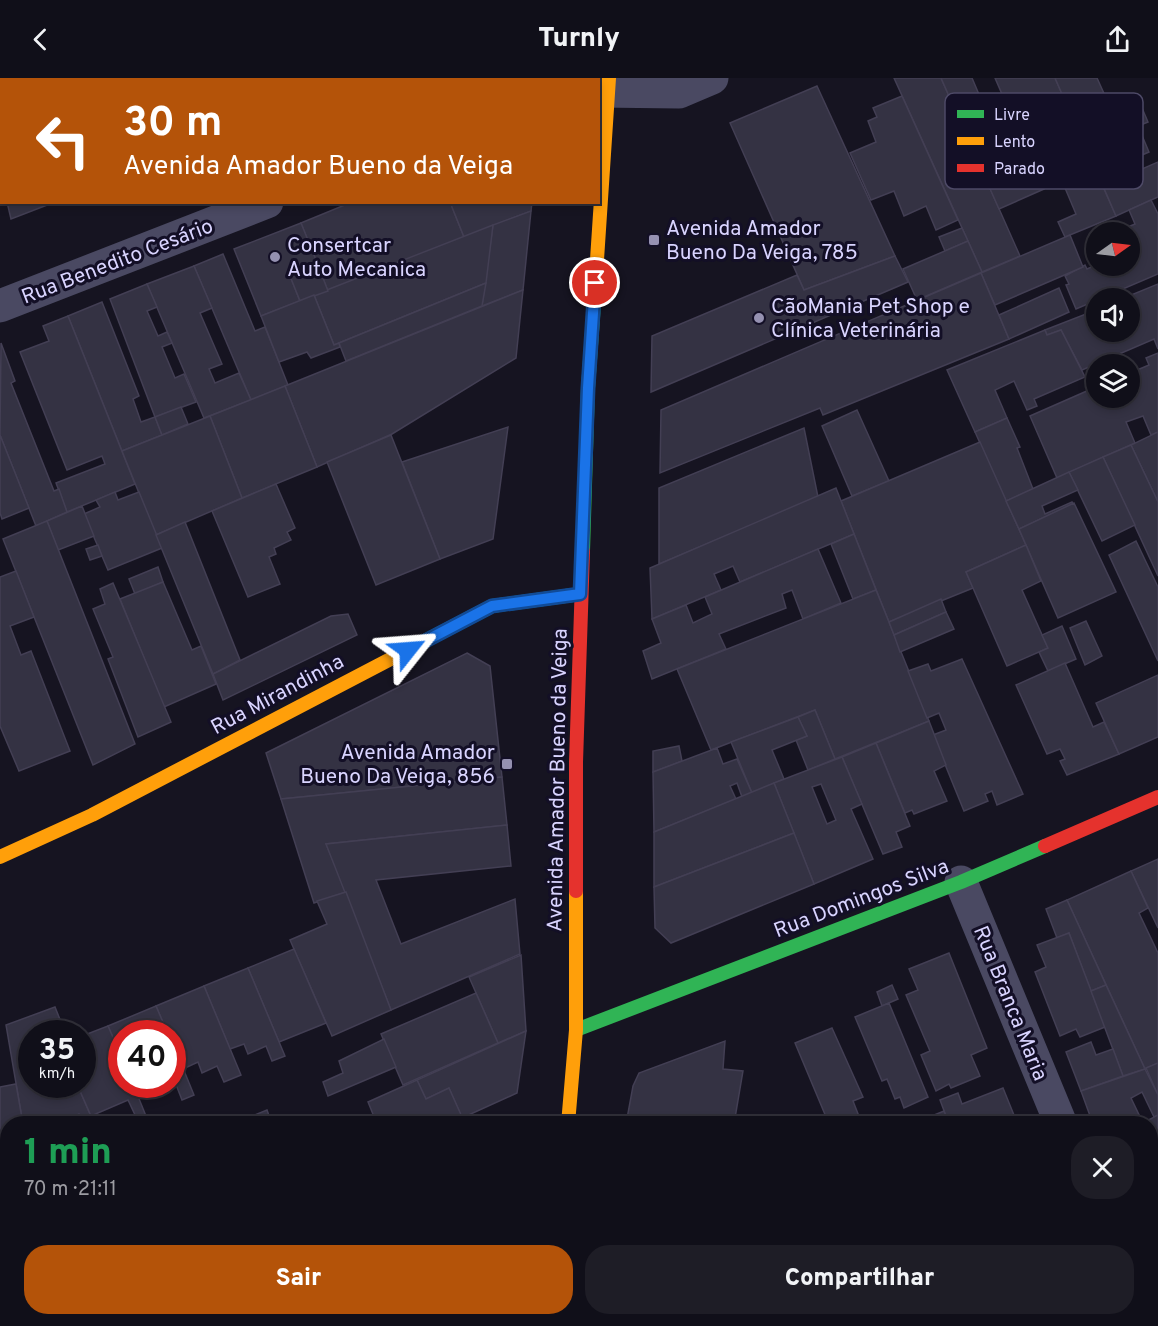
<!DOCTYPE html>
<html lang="pt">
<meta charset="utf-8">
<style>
:root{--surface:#100f19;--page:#1e1d26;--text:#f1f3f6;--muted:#9c9ca2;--line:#302f38;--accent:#b45309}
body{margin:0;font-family:Overpass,sans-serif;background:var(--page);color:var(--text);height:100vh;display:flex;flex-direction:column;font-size:22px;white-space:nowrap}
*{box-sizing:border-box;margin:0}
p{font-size:20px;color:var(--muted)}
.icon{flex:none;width:33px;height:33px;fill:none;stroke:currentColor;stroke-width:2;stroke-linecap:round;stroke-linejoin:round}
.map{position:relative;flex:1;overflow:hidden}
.details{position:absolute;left:0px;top:1038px;width:1158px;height:210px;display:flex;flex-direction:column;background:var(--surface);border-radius:24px 24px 0 0;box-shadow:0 3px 9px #0003,0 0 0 2px var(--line)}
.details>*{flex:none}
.guide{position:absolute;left:0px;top:0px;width:600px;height:126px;box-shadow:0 3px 9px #0003,0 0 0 2px var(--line);background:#b45309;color:#fff;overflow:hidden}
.needle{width:39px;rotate:76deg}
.controls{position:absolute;left:1086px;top:144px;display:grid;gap:12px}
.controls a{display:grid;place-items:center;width:54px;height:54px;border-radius:50%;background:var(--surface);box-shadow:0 3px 9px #0003,0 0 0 2px var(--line);font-size:30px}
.speed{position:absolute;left:18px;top:942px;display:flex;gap:12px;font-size:30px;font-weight:700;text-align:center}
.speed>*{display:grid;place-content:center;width:78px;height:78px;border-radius:50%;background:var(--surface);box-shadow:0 3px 9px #0003,0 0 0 2px var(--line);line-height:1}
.speed small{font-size:15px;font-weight:400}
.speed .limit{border:9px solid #d22;background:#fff;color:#111}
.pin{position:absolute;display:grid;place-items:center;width:51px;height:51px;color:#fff;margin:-26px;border:3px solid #fff;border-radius:50%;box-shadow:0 2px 6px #0007}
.me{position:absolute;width:66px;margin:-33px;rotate:62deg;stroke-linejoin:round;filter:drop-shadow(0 0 4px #0008)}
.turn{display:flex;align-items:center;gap:21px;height:126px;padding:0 24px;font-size:27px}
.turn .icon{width:78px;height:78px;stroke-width:2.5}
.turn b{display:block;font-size:42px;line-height:51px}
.round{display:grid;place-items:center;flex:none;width:63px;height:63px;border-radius:24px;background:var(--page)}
.headline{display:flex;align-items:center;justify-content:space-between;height:102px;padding:0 24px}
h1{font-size:36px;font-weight:800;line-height:45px;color:#1e9e55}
.button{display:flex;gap:12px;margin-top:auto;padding:12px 24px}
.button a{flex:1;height:69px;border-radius:24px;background:var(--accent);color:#fff;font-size:24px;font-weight:800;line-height:69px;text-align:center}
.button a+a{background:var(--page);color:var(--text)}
header{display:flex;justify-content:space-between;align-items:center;height:78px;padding:0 24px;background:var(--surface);font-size:27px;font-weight:800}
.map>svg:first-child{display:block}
.building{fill:#343243;stroke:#433f54;stroke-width:1.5;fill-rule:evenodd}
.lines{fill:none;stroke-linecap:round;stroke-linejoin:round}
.street{stroke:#4a4962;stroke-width:33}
.fast{stroke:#30b455;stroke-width:14}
.slow{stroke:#ff9f0a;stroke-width:14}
.jam{stroke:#e5322d;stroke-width:14}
.route-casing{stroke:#114b97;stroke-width:15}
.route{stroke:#1a73e8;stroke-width:10}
.poi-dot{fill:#9591b1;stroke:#130f26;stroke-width:2}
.labels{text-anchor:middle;stroke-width:6;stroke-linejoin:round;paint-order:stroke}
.poi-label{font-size:21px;fill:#d9d4ff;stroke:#130f26;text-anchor:start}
.street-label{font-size:21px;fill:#d9d4ff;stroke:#130f26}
.key{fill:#130f26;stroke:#4e4a67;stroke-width:1.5}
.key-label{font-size:16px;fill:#d9d4ff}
</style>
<header><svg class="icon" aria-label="back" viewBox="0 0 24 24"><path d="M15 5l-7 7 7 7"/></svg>Turnly<svg class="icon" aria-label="share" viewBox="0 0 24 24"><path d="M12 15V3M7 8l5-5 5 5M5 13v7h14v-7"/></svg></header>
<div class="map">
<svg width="1158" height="1248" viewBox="0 0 1158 1248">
<rect width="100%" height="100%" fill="#161421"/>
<!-- building -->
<g class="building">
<polygon points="75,0 122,0 123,2 69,2"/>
<polygon points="122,0 183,0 184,2 123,2"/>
<polygon points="195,0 243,0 244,2 195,2"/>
<polygon points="243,0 284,0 284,2 244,2"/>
<polygon points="284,0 346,0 347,2 284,2"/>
<polygon points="894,0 941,0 1020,178 982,194"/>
<polygon points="941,0 972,0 1012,94 1033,85 1044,111 999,131"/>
<polygon points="995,0 1055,0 1069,32 1018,53"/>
<polygon points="1055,0 1097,0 1116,42 1127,37 1121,22 1136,16 1148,44 1138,48 1149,74 1097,96"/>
<polygon points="0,1 2,8 0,81"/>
<polygon points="817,8 895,178 804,212 730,45"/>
<polygon points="902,18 958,142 936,152 926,128 904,138 894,113 871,122 850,75 876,64 868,43 877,39 873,30"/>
<polygon points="1069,32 1116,138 1065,159 1058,144 1076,136 1057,91 1064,88 1044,42"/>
<polygon points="1158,84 1158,119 1116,138 1103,108"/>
<polygon points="1151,122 1158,136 1158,196 1076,231 1066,207 1069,206 1065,198 1085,187 1087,191 1096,187 1130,188 1130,154 1116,154 1135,146 1129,132"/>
<polygon points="7,124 55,124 11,141"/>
<polygon points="352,124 450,124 464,159 328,213 301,145"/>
<polygon points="450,124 532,124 531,133 464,159"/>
<polygon points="531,133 523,212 482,228 493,147"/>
<polygon points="301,145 318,187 290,198 300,223 261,238 234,171"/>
<polygon points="493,147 486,205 334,267 314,217"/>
<polygon points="962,150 968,163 945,173 939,159"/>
<polygon points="1070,157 1083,189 995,227 981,195"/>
<polygon points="968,163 982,194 917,222 903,191"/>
<polygon points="223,176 255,253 265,249 288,307 251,322 194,188"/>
<polygon points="895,178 908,204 651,314 652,258 797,197 804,212"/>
<polygon points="318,187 328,213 300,223 290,198"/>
<polygon points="194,188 212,230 200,235 222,286 209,291 215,305 239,295 251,322 204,340 147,206"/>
<polygon points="981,195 1009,261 823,337 820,330 660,395 661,332"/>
<polygon points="486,205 482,228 346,283 339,265"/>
<polygon points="147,206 157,229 147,233 158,258 167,254 172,265 162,269 175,300 184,296 196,324 155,339 110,221"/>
<polygon points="1158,206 1158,271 1154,261 1082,292 1061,252 1047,257 1045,252 1096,232 1096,254 1130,254 1130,220 1124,220"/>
<polygon points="1059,210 1069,234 1009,261 999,237"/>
<polygon points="523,212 516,280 392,356 317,389 285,308"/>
<polygon points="314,217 334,267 339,265 340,269 311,280 307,274 279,284 261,238"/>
<polygon points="102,224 139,318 133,321 141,344 155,339 162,357 122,373 68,238"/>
<polygon points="68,238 135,406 67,434 56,405 105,386 102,378 67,392 20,274 49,263 43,248"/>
<polygon points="1045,252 1047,257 1061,252 1085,299 1034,321 1037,328 1027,332 1014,303 995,312 1007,340 975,354 947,292"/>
<polygon points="1,265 15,303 11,305 54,413 59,411 67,434 36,448 0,357"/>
<polygon points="1158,275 1158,354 1151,357 1143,338 1126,344 1135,365 1057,400 1030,338 1096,309 1096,320 1130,320 1130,295 1149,287 1146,280"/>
<polygon points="285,308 317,389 242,420 210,338"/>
<polygon points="181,329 188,346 162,357 155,339"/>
<polygon points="857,332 889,403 852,418 822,348"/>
<polygon points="210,338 242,420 156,457 122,373"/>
<polygon points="1007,340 1020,369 1017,370 1033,411 1006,423 975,354"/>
<polygon points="508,349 493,461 440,481 402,384"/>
<polygon points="804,350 818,419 659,486 659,410"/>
<polygon points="1158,354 1158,424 1131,367"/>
<polygon points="0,357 29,430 2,441 0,435"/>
<polygon points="391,357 440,481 376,507 327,384"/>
<polygon points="980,364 1026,467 966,494 973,510 889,544 841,423"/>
<polygon points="1131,367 1158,424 1158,498 1103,379"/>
<polygon points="1103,379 1135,447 1102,463 1069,394"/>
<polygon points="1069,394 1078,412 1042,428 1045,436 1072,424 1073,426 1019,451 1006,423"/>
<polygon points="276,406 295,450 287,454 291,462 274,470 276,476 269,479 280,506 248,519 212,433"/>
<polygon points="836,410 854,456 740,504 733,488 714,496 721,512 652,541 650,490"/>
<polygon points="115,414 118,422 139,414 162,470 108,492 84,436 100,429 96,422"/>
<polygon points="1074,425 1116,514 1058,540 1019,451"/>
<polygon points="82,428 94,458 58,472 47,443"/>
<polygon points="47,443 135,666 93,687 3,461"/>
<polygon points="185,444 240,582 213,596 156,457"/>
<polygon points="854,456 876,512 853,521 831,466"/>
<polygon points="1136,463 1158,509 1158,583 1109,477"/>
<polygon points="98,467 102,478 90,482 86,471"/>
<polygon points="1026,467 1041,503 1022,512 1048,570 1007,588 966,494"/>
<polygon points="818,471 841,525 803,541 792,512 782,516 786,530 719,556 726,571 652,601 643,573 661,565 652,541 686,527 693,545 712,536 705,519"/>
<polygon points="158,489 163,504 135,516 129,501"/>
<polygon points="16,493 34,539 10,548 21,577 31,573 70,673 19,693 0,648 0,499"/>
<polygon points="163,504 192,572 201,568 216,606 164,629 120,521"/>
<polygon points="113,505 171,644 138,659 108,581 113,579 93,531 105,526 100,511"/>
<polygon points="876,512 929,643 835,681 815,632 711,672 677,591"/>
<polygon points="941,521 946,534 894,557 889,544"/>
<polygon points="946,534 954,551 900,574 894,557"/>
<polygon points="348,536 357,557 223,622 213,596 331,538"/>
<polygon points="1086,543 1102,578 1085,587 1070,550"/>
<polygon points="1062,548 1076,581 1048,593 1039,574 1048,570 1042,557"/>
<polygon points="467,575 490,588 502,699 281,721 266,675"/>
<polygon points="962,581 1023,716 997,727 992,713 985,716 988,723 964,733 933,657 946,652 939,635 927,640 908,593 928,586 931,593"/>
<polygon points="1065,585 1093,649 1104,644 1119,676 1067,697 1060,683 1065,681 1060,671 1047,676 1016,607"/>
<polygon points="1158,597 1158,659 1119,676 1096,625"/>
<polygon points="815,632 835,681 808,692 796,662 807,658 798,639"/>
<polygon points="798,639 807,658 772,672 784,701 752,715 731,664"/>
<polygon points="929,643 946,687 934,693 947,723 914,736 912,732 905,735 876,665"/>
<polygon points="876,665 910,748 896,754 902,769 883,776 842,679"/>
<polygon points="679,668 682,683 653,694 653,673"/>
<polygon points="717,670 723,686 737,681 752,715 742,719 737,705 730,708 736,721 654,754 653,694"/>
<path d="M842 679 862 726 851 731 873 781 814 806 774 705ZM821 706 836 742 827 746 812 709Z"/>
<polygon points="502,699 507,747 326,766 346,814 314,825 281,721"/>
<polygon points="774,705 794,755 654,809 654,754"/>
<polygon points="507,747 511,788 376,802 401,866 515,821 520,876 391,932 326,766"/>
<polygon points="794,755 814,806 671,865 655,850 654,809"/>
<polygon points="1158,781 1158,850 1131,793"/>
<polygon points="1131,793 1148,830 1139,835 1158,875 1158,985 1145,991 1067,822"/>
<polygon points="346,814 391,932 332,958 290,862 327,846 317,823"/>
<polygon points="1067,822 1106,907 1091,913 1069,855 1057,860 1046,831"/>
<polygon points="1069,855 1105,949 1080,959 1076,951 1060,958 1035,894 1046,889 1037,867"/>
<polygon points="294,871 326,945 279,964 248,890"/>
<polygon points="949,875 987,970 971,977 980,998 951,1010 949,1006 936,1013 921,977 930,973 906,917 918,912 909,891"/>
<polygon points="521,877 526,953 498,965 469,899"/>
<polygon points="248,890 285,978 272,983 266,968 248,976 244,966 230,971 204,908"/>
<polygon points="892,907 898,921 882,928 877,914"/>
<polygon points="1106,907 1145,991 1123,998 1091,913"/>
<polygon points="204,908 241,997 224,1004 217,988 202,995 198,984 183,991 172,966 172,956 168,956 156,928"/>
<polygon points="476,915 498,965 403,1007 381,956"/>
<polygon points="889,925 928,1019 904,1030 900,1019 895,1021 887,1001 882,1003 855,939"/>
<polygon points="156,928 168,956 122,956 122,980 108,948"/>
<polygon points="55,929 61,944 52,948 54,956 32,956 32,1006 77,1006 93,1043 88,1046 83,1046 79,1036 57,1046 23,1046 6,947"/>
<polygon points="108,948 122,980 118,986 122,1006 133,1006 146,1038 137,1041 128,1022 91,1038 77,1006 82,1006 82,958"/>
<polygon points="832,950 863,1019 853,1023 862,1046 829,1046 795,965"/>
<polygon points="526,953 517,1015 462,1040 449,1010 426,1021 417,1002"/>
<polygon points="384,961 396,989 328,1018 323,1004 343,995 339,983"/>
<polygon points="725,963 723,991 743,993 734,1046 626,1046 633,1008 639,995"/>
<polygon points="1091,964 1096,977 1113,971 1123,998 1081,1013 1066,974"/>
<polygon points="176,973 194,1017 182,1022 175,1004 172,1005 172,974"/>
<polygon points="1158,985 1158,1017 1146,990"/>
<polygon points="1145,991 1158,1017 1158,1037 1154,1039 1142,1014 1131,1020 1143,1045 1093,1046 1081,1013"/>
<polygon points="417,1002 426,1021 449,1010 462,1039 447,1046 377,1046 368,1024"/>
<polygon points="16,1006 23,1046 8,1046 8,1089 0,1090 0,1009"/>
<polygon points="133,1006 169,1006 138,1019"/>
<polygon points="1003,1010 1016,1042 1006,1046 949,1046 940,1022 958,1015 962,1026"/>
<polygon points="267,1032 272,1046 232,1046"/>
<polygon points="944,1033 949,1046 912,1046"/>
<polygon points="1158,1037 1158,1114 1150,1098 1150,1046 1141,1046"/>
<polygon points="1150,1098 1158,1114 1158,1180 1154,1181 1150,1179"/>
<polygon points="232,1240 265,1240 268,1248 213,1248"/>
<polygon points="594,1240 632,1240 674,1248 593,1248"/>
<polygon points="632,1240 789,1240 796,1241 798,1248 674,1248"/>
<polygon points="861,1240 864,1248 798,1248 796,1240"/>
<polygon points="887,1240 910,1240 912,1248 889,1248"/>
<polygon points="916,1240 939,1240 918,1246"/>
<polygon points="988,1240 1007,1240 991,1248"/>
</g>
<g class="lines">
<!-- street -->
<g class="street">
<polyline points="598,13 679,14 712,0"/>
<polyline points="0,228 267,124"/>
<polyline points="961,804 1061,1046"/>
<polyline points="1150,1226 1158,1222"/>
<polyline points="1099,1248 1117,1240"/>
</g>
<!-- fast -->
<g class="fast">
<polyline points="583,473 588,310 595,212"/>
<polyline points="402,575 492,528 580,516"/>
<polyline points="576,952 961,804 1045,768"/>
</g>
<!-- slow -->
<g class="slow">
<polyline points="595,212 609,0"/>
<polyline points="0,779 92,737 402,575"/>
<polyline points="568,1046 576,952 576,813"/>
<polyline points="528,1248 529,1240"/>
</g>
<!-- jam -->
<g class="jam">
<polyline points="1045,768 1158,719"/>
<polyline points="576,813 576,684 583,473"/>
</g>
</g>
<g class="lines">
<defs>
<polyline id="route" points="408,572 492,528 580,516 588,310 595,205"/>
</defs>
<!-- route casing -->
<use href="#route" class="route-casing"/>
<!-- route -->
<use href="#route" class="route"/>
</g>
<!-- markers -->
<g class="poi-dot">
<rect x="648" y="156" width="12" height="12" rx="3"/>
<circle cx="275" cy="179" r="6"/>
<circle cx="759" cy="240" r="6"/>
<rect x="501" y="680" width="12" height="12" rx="3"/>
</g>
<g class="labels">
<!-- poi labels -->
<g class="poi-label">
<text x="666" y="157">Avenida Amador<tspan x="666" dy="24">Bueno Da Veiga, 785</tspan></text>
<text x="287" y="174">Consertcar<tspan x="287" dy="24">Auto Mecanica</tspan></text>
<text x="771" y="235">CãoMania Pet Shop e<tspan x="771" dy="24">Clínica Veterinária</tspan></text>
<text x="495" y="681" text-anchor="end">Avenida Amador<tspan x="495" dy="24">Bueno Da Veiga, 856</tspan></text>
</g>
<!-- street labels -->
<g class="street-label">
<text transform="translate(117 183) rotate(-21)" y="7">Rua Benedito Cesário</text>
<text transform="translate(277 616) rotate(-28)" y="7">Rua Mirandinha</text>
<text transform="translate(557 702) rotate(-89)" y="7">Avenida Amador Bueno da Veiga</text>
<text transform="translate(861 820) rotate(-21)" y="7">Rua Domingos Silva</text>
<text transform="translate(1011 925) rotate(68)" y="7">Rua Branca Maria</text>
</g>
</g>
<!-- legend -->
<rect x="945" y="15" width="198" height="96" rx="9" class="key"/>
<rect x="957" y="32" width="27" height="8" fill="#30b455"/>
<rect x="957" y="59" width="27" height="8" fill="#ff9f0a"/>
<rect x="957" y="86" width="27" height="8" fill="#e5322d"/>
<g class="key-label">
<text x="994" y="42">Livre</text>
<text x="994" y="69">Lento</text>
<text x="994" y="96">Parado</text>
</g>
</svg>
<div class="controls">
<a><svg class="needle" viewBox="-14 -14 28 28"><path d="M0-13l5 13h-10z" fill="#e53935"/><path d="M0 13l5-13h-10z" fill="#9c9ca2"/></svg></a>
<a><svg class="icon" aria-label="sound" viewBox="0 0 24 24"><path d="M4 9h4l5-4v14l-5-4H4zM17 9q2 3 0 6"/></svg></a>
<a><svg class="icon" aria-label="layers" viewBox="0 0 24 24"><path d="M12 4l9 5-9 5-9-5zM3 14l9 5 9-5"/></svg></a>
</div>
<div class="speed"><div>35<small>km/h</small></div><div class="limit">40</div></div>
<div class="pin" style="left:595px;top:205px;background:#d93025"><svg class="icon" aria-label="arrive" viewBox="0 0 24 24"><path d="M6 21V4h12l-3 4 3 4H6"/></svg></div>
<svg class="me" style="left:408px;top:572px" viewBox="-20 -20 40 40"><path d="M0-17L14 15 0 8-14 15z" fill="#1a73e8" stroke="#fff" stroke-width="4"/></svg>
<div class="guide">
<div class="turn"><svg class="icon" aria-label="left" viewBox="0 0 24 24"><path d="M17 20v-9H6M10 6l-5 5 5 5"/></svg><div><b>30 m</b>Avenida Amador Bueno da Veiga</div></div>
</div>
<section class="details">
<div class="headline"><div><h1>1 min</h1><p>70 m · 21:11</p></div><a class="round"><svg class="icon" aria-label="close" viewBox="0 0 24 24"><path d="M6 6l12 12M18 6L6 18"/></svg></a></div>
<div class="button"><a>Sair</a><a>Compartilhar</a></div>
</section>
</div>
